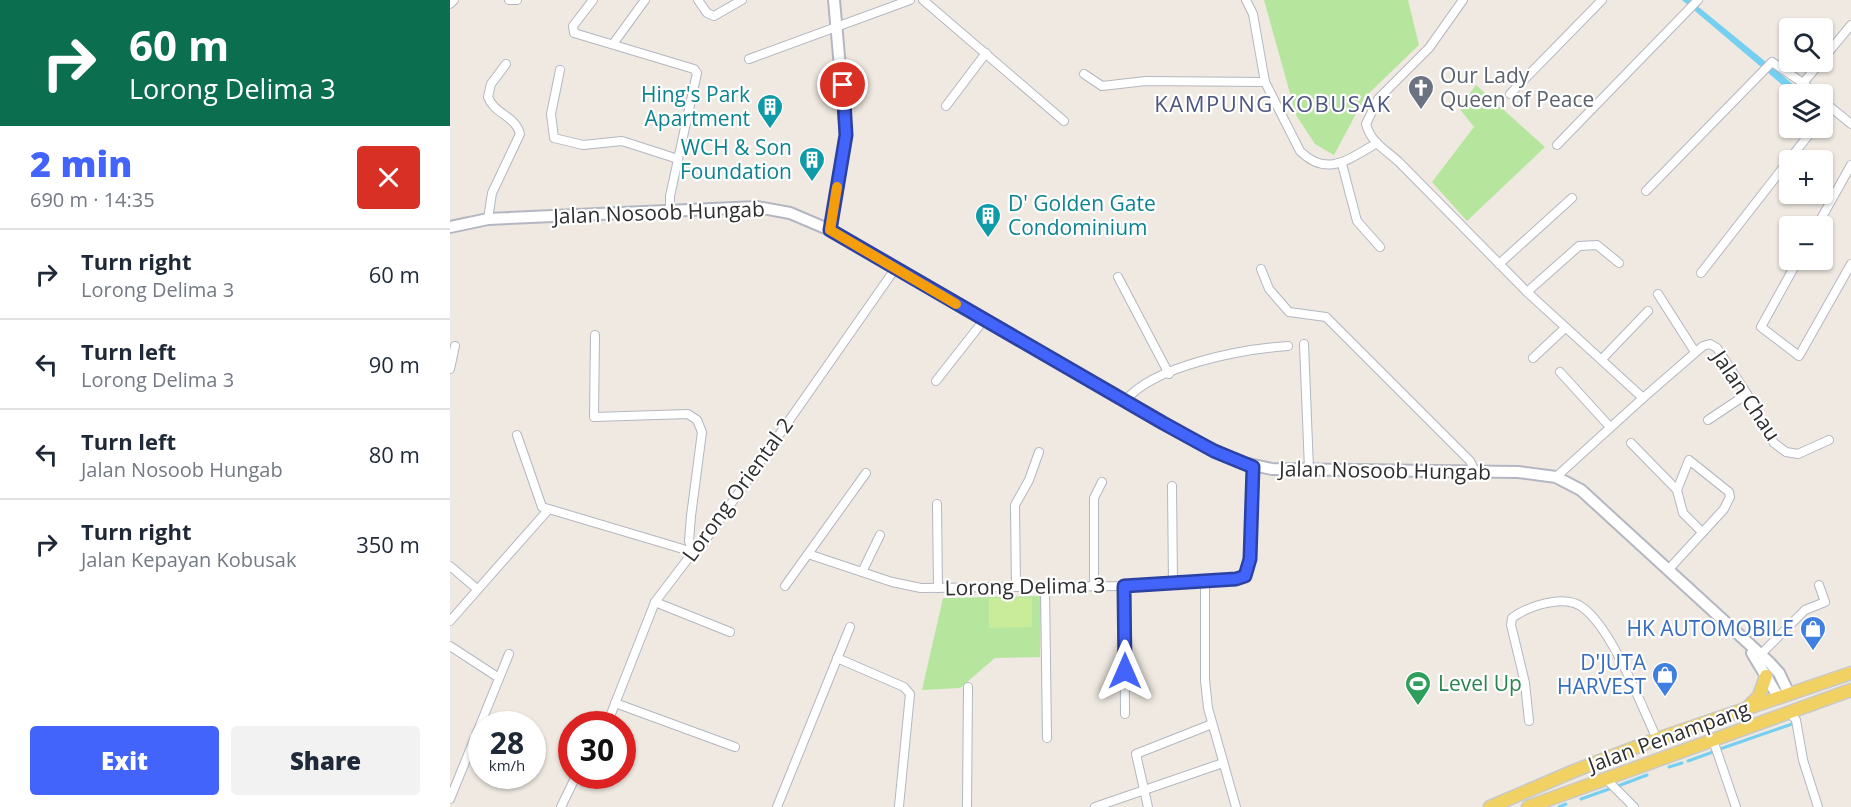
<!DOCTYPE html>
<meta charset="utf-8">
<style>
:root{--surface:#fff;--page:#f2f2f3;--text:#1f2937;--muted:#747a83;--line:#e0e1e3;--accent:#4264fb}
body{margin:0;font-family:"Open Sans",sans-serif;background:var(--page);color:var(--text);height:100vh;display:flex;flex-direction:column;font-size:22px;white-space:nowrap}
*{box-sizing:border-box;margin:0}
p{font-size:20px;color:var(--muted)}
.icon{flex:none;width:33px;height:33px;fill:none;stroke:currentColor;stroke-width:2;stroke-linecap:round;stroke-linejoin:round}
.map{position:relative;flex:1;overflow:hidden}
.details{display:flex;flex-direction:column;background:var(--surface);width:450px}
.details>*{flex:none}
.top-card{background:#0b6e4f;color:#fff;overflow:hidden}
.buttons{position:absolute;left:1329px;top:18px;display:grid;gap:12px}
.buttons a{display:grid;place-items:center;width:54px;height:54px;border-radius:6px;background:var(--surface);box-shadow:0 2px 4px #0004;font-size:30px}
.speed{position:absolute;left:18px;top:711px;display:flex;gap:12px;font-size:30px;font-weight:700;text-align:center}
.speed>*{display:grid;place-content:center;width:78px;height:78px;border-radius:50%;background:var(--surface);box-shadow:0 2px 4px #0004;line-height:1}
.speed small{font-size:15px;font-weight:400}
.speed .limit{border:9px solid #d22;background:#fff;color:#111}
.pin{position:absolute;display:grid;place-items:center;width:51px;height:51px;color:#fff;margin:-26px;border:3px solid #fff;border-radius:50%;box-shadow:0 2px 6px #0007}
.me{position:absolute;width:66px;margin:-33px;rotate:0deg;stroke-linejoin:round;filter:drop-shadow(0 0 4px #0008)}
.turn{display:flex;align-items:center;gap:21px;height:126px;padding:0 30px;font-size:27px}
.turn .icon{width:78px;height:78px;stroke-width:2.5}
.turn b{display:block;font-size:42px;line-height:51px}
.round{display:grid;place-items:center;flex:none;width:63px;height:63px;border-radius:6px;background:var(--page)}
.overview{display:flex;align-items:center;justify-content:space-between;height:102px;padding:0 30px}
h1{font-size:36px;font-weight:800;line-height:45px;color:var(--accent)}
.primary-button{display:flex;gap:12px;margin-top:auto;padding:12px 30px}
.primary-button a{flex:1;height:69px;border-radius:6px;background:var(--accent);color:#fff;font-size:24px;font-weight:800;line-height:69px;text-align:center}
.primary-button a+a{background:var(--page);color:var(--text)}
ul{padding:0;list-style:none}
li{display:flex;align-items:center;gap:18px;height:90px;padding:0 30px;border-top:2px solid var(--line)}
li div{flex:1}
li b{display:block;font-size:22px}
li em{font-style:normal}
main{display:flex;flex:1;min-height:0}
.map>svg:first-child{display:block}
.green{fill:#b6e59e}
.pitch{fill:#c9ec9a}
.water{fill:#75cff0}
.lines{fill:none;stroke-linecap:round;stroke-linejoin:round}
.stream{stroke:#75cff0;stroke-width:3}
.street-casing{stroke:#b4b7c1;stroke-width:10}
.secondary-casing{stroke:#b4b7c1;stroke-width:14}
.primary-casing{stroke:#c9c9c9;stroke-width:15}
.street{stroke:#fff;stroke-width:8}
.secondary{stroke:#fff;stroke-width:10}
.primary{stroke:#f2d163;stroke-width:12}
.route-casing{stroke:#2b41a3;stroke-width:15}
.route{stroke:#4264fb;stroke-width:10}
.slow{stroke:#f59e0b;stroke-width:10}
.labels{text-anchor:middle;stroke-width:4.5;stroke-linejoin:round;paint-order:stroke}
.worship-label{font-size:21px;fill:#5b616d;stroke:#fff;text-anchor:start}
.culture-label{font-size:21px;fill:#0d838f;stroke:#fff;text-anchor:end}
.street-label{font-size:21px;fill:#2e2e2e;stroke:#fff}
.shop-label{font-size:21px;fill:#366cbe;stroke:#fff;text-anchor:end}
.leisure-label{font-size:21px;fill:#27864d;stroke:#fff;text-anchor:start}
.neighbourhood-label{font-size:22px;letter-spacing:1.5px;fill:#4d5680;stroke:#fff}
</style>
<main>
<section class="details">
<div class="top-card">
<div class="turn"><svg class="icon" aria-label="right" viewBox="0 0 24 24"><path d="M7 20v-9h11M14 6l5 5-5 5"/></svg><div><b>60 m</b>Lorong Delima 3</div></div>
</div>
<div class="overview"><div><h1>2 min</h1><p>690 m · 14:35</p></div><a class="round" style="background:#d93025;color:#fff"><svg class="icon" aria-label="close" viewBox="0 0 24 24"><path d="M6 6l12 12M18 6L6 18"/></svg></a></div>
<ul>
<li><svg class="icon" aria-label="right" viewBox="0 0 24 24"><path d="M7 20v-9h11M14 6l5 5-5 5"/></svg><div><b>Turn right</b><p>Lorong Delima 3</p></div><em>60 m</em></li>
<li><svg class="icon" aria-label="left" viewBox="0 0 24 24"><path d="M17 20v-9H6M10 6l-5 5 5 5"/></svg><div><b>Turn left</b><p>Lorong Delima 3</p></div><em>90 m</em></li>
<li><svg class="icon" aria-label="left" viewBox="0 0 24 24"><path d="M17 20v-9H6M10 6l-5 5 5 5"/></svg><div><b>Turn left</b><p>Jalan Nosoob Hungab</p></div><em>80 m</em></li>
<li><svg class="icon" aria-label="right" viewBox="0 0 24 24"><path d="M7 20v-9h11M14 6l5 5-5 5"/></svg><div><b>Turn right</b><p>Jalan Kepayan Kobusak</p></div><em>350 m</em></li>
</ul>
<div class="primary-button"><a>Exit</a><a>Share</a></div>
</section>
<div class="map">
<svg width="1401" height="807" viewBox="0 0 1401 807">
<rect width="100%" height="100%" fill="#efe9e1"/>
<!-- green -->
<g class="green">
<polygon points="814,0 958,0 969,45 915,97 884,155 865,144 846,115"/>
<polygon points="1026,85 1095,147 1017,221 982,182 1024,127 1009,108"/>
<polygon points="591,596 590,657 545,658 510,688 472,690 493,598"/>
</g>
<!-- pitch -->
<polygon class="pitch" points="539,598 582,598 582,627 539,628"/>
<!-- water -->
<polygon class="water" points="1232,0 1240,0 1355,94 1343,94"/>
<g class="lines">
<!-- stream -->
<g class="stream">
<polyline points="1270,749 1345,723"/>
<polyline points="1238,761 1263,752"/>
<polyline points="1219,767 1232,763"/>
<polyline points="1168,786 1197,775"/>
<polyline points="1131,799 1162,788"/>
<polyline points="1109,807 1116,804"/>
</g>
<defs>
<g id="street">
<polyline points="59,0 67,0"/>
<polyline points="143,0 123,26 124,33 244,69 247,73 220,196 220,210"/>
<polyline points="248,0 257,13 264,16 292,0"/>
<polyline points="473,0 614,121"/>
<path d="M796 0 803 14 815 82 850 151C877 178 899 159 927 143"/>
<path d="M1013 0 979 48 928 99 916 124C921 143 935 149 949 162L1077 292 1193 398 1106 477"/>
<polyline points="0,4 4,0"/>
<polyline points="163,44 195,0"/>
<polyline points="299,59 460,0"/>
<polyline points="1372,60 1401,25"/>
<polyline points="110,70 101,114 104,138 133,145 172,141 228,159"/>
<polyline points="634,74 652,86 696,81 815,82"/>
<polyline points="1060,94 1152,0"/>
<polyline points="1366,94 1353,83 1371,62"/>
<polyline points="1372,100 1401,124"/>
<polyline points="496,106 536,53"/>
<polyline points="1372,118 1382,109"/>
<polyline points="1107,145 1248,0"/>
<polyline points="892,164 907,221 930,247"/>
<polyline points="1196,191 1322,62 1353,83"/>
<path d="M38 219 42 193 70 134C66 116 44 114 38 97L41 84 56 64"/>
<polyline points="1367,226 1401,165"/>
<polyline points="1348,260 1311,327 1349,356 1401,264"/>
<polyline points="1049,264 1122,198"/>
<polyline points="811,269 819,289 839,312 876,317 1020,461 1026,473"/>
<polyline points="1251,273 1364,128"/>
<polyline points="668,277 719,374"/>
<polyline points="1077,292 1129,246 1147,245 1169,263"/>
<polyline points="1208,294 1245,352"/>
<polyline points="145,335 144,417 238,414 247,420 252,432 241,516 239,541 243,552"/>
<polyline points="854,344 859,469"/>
<polyline points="1083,358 1115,328"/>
<polyline points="1152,359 1198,311"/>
<polyline points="0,369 5,346"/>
<polyline points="1110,372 1160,427"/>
<polyline points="486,381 534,320"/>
<polyline points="1193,398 1253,346 1260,344 1267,348 1297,394 1324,443 1336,452 1348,454 1379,440"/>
<path d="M675 401C704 365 794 349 838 346"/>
<polyline points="1258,420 1297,394"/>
<polyline points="67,435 92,507 243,552"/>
<polyline points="1181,443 1227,490 1233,513 1252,532"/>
<polyline points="722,486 723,583"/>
<polyline points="487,504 488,588"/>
<polyline points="358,554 442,582 471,588 674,586 786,579 795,576 799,566 803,467"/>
<polyline points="0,566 27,589"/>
<polyline points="1219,569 1274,509 1280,497 1279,492 1239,460 1227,490"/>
<polyline points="412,572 430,535"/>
<polyline points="755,581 755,680 758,708 786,807"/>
<polyline points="335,586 416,473"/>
<polyline points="644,586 644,498 652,482"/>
<polyline points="674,586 675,714"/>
<polyline points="566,587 565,505 579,480 589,452"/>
<polyline points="595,587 597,738"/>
<polyline points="205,602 280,632"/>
<polyline points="0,621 98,510"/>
<polyline points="0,646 49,678"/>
<polyline points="1310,655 1355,610 1375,602 1369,585"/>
<polyline points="387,658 454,687 460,694 449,806"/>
<polyline points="165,703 285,747"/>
<polyline points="1340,713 1346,720 1353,760 1368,807"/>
<path d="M1079 721 1075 683 1061 625 1062 618C1078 606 1114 594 1132 607 1162 628 1191 705 1207 739"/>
<polyline points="157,724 205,602 243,552 250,548 445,269"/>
<polyline points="1263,740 1286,807"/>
<polyline points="1155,778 1184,807"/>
<polyline points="0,799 59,654"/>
<polyline points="111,807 126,776"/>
<polyline points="327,807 400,627"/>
<polyline points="517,807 518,687"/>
<polyline points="645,807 773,763"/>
<polyline points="698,807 686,754 762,724"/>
</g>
<g id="secondary">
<polyline points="0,227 38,219 307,207 340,213 380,230 744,440 789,462 822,469 1068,472 1106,477 1131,490 1320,663 1329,673 1339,694"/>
<polyline points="380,230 396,135 384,0"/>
<polyline points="1302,653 1329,698"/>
</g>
<g id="primary">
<polyline points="1299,706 1309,696 1316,676"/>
<polyline points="1040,807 1124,771 1207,739 1401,673"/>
<polyline points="1078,807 1401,690"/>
</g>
</defs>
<!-- street casing -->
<use href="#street" class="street-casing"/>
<!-- secondary casing -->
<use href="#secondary" class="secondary-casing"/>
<!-- primary casing -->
<use href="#primary" class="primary-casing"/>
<!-- street -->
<use href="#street" class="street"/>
<!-- secondary -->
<use href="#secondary" class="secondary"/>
<!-- primary -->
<use href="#primary" class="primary"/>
</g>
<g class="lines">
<defs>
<polyline id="route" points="393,85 396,135 380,230 713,423 764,451 803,467 800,559 795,576 786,579 674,586 675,671"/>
</defs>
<!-- route casing -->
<use href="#route" class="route-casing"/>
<!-- route -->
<use href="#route" class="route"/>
<!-- slow -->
<polyline class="slow" points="387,187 380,230 506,304"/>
</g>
<!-- icons -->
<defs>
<symbol id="church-pin" viewBox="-11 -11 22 30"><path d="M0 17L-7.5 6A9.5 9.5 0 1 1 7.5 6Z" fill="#6b7280" stroke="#fff"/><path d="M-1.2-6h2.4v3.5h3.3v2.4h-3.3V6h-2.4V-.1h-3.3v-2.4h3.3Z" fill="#fff"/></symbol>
<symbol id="building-pin" viewBox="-11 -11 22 30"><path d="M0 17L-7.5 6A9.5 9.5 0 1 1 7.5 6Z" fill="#0f9aa8" stroke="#fff"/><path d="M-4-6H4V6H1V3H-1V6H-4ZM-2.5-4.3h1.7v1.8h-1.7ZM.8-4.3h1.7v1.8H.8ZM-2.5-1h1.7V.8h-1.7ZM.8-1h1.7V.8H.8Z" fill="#fff"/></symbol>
<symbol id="shop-pin" viewBox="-11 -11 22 30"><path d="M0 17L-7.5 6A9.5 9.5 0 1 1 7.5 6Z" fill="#3f7fe0" stroke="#fff"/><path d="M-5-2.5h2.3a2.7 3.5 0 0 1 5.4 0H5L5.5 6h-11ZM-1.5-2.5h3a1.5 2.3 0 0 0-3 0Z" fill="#fff"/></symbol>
<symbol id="stadium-pin" viewBox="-11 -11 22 30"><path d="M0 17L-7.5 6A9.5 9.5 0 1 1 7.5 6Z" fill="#2e9e5b" stroke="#fff"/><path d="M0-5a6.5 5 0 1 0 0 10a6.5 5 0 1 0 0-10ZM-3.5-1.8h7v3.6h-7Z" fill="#fff"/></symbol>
</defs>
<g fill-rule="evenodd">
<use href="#church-pin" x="956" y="73" width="30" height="40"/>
<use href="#building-pin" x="305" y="92" width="30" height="40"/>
<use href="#building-pin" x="347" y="145" width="30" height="40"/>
<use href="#building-pin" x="523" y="201" width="30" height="40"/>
<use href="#shop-pin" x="1348" y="614" width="30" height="40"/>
<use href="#shop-pin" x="1200" y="660" width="30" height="40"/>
<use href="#stadium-pin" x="953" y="669" width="30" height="40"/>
</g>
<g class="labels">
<!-- worship labels -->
<g class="worship-label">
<text x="990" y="83">Our Lady<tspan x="990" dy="24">Queen of Peace</tspan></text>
</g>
<!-- culture labels -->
<g class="culture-label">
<text x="300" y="102">Hing's Park<tspan x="300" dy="24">Apartment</tspan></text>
<text x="342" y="155">WCH &amp; Son<tspan x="342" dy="24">Foundation</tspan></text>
<text x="558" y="211" text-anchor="start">D' Golden Gate<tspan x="558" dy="24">Condominium</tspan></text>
</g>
<!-- street labels -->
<g class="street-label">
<text transform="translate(209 213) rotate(-2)" y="7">Jalan Nosoob Hungab</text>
<text transform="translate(1296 396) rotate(56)" y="7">Jalan Chau</text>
<text transform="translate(935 471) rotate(1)" y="7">Jalan Nosoob Hungab</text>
<text transform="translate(288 490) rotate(-54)" y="7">Lorong Oriental 2</text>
<text transform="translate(575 587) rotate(-1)" y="7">Lorong Delima 3</text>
<text transform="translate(1219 737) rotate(-20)" y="7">Jalan Penampang</text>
</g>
<!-- shop labels -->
<g class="shop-label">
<text x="1344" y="636">HK AUTOMOBILE</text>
<text x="1196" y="670">D'JUTA<tspan x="1196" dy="24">HARVEST</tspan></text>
</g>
<!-- leisure labels -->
<g class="leisure-label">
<text x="988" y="691">Level Up</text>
</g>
<!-- neighbourhood labels -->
<g class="neighbourhood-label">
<text x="823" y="112">KAMPUNG KOBUSAK</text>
</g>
</g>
</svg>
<div class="buttons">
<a><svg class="icon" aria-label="search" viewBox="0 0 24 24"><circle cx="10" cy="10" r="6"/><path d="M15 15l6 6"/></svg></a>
<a><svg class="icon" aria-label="layers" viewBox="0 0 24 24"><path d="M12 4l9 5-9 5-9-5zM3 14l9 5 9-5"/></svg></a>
<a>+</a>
<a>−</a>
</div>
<div class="speed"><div>28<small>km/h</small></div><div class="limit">30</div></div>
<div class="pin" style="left:393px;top:85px;background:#d93025"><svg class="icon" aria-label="arrive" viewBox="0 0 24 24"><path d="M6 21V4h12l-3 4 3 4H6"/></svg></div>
<svg class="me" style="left:675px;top:671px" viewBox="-20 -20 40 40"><path d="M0-17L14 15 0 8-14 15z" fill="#4264fb" stroke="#fff" stroke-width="4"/></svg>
</div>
</main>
